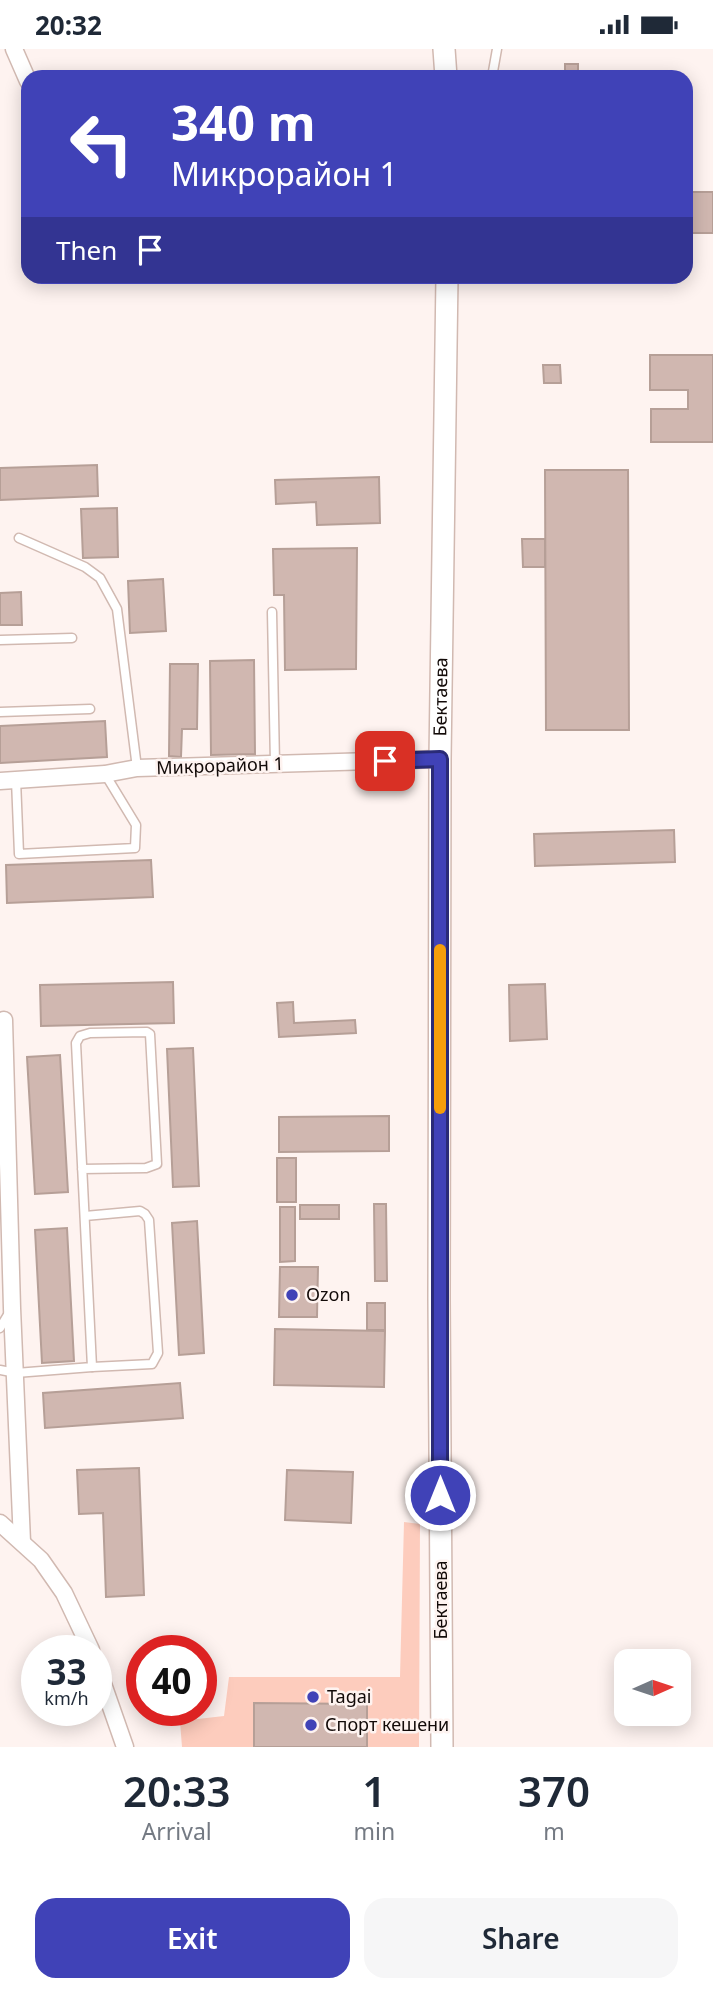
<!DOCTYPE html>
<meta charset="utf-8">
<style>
:root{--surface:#fff;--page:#f6f6f7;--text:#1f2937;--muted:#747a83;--accent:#4042b7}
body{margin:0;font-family:"Noto Sans",sans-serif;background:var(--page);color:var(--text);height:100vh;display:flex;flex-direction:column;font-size:26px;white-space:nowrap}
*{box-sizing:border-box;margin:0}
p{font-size:23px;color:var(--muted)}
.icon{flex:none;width:38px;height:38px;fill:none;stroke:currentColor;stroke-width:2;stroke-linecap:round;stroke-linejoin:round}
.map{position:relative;height:1698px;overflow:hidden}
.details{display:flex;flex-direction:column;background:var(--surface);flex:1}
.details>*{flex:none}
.hud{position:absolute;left:21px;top:21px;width:672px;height:214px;border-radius:21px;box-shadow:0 4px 18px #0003;background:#4042b7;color:#fff;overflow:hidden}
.needle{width:46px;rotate:87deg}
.controls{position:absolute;left:614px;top:1600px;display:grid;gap:14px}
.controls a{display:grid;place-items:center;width:77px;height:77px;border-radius:14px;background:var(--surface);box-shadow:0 4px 18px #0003;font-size:35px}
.speed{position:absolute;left:21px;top:1586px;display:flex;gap:14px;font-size:35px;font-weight:700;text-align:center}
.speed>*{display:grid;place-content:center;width:91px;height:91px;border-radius:50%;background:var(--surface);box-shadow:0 4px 18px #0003;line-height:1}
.speed small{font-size:18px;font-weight:400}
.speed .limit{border:10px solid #d22;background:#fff;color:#111}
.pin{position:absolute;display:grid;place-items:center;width:60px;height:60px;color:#fff;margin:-30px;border-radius:14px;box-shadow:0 4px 10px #0006}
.me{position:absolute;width:77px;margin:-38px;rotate:0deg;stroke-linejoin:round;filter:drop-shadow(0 0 5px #0008)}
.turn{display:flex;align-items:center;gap:24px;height:147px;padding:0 35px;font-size:32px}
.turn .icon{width:91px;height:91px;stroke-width:2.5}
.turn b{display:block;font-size:49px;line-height:60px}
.then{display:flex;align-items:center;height:66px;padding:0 35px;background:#0003;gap:14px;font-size:26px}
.eta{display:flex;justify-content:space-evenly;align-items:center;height:119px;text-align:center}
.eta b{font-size:42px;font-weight:600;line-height:49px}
.primary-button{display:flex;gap:14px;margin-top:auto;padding:14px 35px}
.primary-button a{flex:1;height:80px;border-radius:21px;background:var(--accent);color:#fff;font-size:28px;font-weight:600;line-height:80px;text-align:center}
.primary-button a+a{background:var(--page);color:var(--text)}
.status{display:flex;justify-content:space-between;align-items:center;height:49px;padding:0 35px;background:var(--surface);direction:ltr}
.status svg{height:19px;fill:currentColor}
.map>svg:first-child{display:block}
.green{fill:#fdccbd}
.building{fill:#d0b7b0;stroke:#b69f97;stroke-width:2}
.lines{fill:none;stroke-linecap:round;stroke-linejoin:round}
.service-casing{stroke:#d1b9b1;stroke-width:11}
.minor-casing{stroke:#d1b9b1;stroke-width:19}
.tertiary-casing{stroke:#d1b9b1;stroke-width:24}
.service{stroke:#fff;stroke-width:8}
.minor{stroke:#fff;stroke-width:16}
.tertiary{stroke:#fff;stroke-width:21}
.route-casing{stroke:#2a2b77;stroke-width:18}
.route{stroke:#4042b7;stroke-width:12}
.slow{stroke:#f59e0b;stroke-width:12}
.poi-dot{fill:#4042b7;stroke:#fef3f0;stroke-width:2.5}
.labels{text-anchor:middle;stroke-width:5;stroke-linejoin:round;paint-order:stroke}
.street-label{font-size:18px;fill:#120a08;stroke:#fef3f0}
.poi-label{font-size:18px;fill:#120a08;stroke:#fef3f0;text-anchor:start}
</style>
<div class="status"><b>20:32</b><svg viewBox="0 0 49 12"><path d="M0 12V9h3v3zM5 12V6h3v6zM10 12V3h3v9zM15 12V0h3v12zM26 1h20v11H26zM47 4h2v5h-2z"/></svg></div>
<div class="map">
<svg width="713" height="1698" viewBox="0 0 713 1698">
<rect width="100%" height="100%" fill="#fef3f0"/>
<!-- green -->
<polygon class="green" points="404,1473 420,1475 419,1698 182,1698 180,1672 224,1667 229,1628 400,1628"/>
<!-- building -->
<g class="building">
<rect x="565" y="15" width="13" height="13"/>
<rect x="686" y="143" width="27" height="41"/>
<polygon points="650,306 713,306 713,393 651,393 651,360 688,360 688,341 650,341"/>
<polygon points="543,316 560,316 561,334 544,334"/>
<polygon points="97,416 98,447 0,451 0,419"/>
<polygon points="545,421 628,421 629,681 546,681"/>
<polygon points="379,428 380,474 317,476 316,453 276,455 275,431"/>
<polygon points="117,459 118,508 83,509 81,460"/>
<polygon points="522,490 545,490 545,518 523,518"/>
<polygon points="357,499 356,620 285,621 284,546 274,546 273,500"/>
<polygon points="163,530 166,582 130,584 128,532"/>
<polygon points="21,543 22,576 0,576 0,544"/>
<polygon points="254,611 255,705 211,706 210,612"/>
<polygon points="170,615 198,615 197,680 182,680 181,708 169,707"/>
<polygon points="105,672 107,708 0,714 0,677"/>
<polygon points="674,781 675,813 535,817 534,785"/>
<polygon points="151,811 153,848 7,854 6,816"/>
<polygon points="173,933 174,974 41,977 40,936"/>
<polygon points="545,935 547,990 510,992 509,936"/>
<polygon points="293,953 294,974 355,971 356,984 279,988 277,954"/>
<polygon points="193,999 199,1137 173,1138 167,1000"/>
<polygon points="60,1006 68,1143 35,1145 27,1008"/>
<polygon points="389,1067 389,1102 279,1103 279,1068"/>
<rect x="277" y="1109" width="19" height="44"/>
<polygon points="374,1155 386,1155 387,1232 375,1232"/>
<rect x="300" y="1156" width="39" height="14"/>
<polygon points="280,1158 295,1158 295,1212 280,1213"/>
<polygon points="197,1172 204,1304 179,1306 172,1174"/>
<polygon points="67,1179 74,1312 42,1314 35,1181"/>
<polygon points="280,1218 318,1218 317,1268 279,1268"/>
<rect x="367" y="1254" width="18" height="27"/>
<polygon points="275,1280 385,1282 384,1338 274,1336"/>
<polygon points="180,1334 183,1369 45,1379 43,1344"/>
<polygon points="139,1419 144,1546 106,1548 103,1464 79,1465 77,1421"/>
<polygon points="287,1421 353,1423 351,1474 285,1471"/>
<polygon points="254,1654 367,1655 367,1698 254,1698"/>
</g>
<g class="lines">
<defs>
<g id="service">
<polyline points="492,28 497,0"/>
<polyline points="19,489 85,518 100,529 117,560 137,719"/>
<polyline points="272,563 275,715"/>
<polyline points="0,591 72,589"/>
<polyline points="0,663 90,660"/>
<polyline points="16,731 19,805 135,799 136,776 105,725"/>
<polyline points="85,1167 140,1162 145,1165 149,1171 158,1304 152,1315 92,1318"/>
<polyline points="0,1279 9,1264"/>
<polyline points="0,1321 16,1324 92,1318 76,994 80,987 90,984 147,983 150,985 157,1115 146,1119 82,1120"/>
</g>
<g id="minor">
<polyline points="14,0 28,32"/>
<polyline points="0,732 105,725 137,719 440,710"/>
<polyline points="4,971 12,1259 22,1493"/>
<polyline points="0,1474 41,1511 64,1544 91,1601"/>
<polyline points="96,1615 125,1698"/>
</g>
<g id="tertiary">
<polyline points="444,0 446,28"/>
<path id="s1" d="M442 1698 439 1250 440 710 447 228"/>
</g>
</defs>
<!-- service casing -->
<use href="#service" class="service-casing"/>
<!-- minor casing -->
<use href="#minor" class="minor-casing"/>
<!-- tertiary casing -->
<use href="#tertiary" class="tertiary-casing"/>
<!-- service -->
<use href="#service" class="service"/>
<!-- minor -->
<use href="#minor" class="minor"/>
<!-- tertiary -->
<use href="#tertiary" class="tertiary"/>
</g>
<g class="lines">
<defs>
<polyline id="route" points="385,712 440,710 440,1446"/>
</defs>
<!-- route casing -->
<use href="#route" class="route-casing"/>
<!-- route -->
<use href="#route" class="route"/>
<!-- slow -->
<polyline class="slow" points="440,1059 440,901"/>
</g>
<!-- markers -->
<g class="poi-dot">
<circle cx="292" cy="1246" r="7"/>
<circle cx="313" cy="1648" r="7"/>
<circle cx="311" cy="1676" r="7"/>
</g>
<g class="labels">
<!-- street labels -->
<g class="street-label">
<text dy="6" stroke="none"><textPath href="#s1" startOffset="1050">Бектаева</textPath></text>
<text transform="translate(220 717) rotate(-2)" y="6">Микрорайон 1</text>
<text transform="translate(441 1551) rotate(-90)" y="6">Бектаева</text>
</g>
<!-- poi labels -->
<g class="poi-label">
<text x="306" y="1252">Ozon</text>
<text x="327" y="1654">Tagai</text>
<text x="325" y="1682">Спорт кешени</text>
</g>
</g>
</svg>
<div class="controls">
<a><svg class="needle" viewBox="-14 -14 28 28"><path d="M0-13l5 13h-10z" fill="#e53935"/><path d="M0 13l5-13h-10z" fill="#747a83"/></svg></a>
</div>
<div class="speed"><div>33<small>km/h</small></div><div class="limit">40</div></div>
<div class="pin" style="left:385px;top:712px;background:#d93025"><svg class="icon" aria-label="arrive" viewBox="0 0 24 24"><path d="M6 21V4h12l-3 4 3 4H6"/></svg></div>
<svg class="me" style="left:440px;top:1446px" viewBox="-20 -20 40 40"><circle r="17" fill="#4042b7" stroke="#fff" stroke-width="3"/><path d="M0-11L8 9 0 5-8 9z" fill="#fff"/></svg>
<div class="hud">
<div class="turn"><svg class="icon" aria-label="left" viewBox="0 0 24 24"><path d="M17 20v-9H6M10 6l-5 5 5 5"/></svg><div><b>340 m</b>Микрорайон 1</div></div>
<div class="then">Then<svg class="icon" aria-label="arrive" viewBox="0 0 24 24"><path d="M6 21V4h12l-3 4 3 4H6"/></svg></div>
</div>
</div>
<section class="details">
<div class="eta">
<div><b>20:33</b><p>Arrival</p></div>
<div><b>1</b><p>min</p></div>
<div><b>370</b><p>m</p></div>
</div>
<div class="primary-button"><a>Exit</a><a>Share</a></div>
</section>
